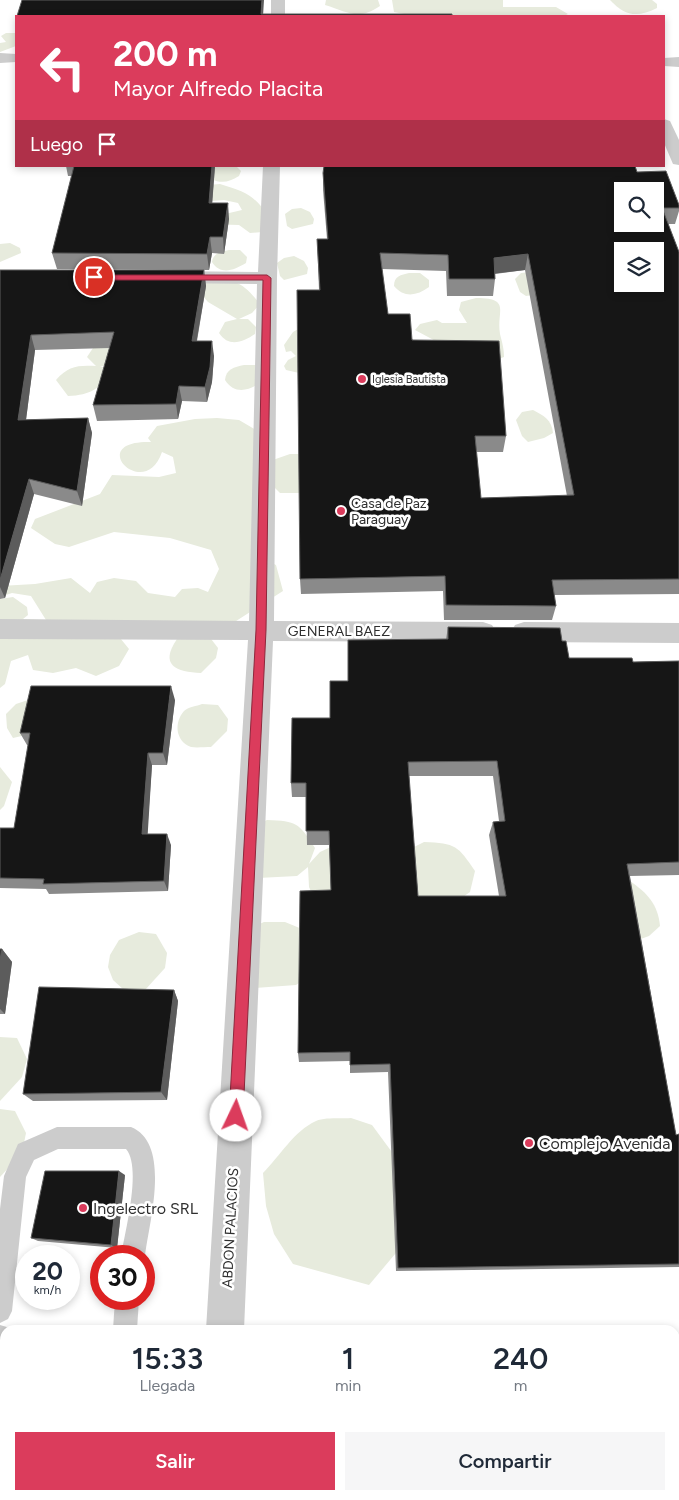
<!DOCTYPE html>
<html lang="es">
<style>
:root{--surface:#fff;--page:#f6f6f7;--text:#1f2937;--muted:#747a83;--accent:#db3c5c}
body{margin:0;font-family:Figtree,sans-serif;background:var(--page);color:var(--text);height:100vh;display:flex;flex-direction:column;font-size:19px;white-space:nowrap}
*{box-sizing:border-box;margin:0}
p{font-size:16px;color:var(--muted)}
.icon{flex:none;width:28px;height:28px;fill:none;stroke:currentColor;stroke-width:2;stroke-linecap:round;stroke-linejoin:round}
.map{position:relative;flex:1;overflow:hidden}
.panel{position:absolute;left:0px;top:1325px;width:680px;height:175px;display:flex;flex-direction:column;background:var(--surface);border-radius:15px 15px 0 0;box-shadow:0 2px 8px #0003}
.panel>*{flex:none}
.banner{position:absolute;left:15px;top:15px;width:650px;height:152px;border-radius:0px;box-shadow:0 2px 8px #0003;background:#db3c5c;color:#fff;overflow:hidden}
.fabs{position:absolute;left:614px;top:182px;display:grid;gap:10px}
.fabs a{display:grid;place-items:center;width:50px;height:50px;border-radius:0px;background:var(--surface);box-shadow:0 2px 8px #0003;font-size:25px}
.speed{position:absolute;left:15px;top:1245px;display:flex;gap:10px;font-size:25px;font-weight:700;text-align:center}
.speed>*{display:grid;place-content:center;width:65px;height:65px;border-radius:50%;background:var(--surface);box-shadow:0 2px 8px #0003;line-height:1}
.speed small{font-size:12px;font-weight:400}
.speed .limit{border:8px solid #d22;background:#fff;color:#111}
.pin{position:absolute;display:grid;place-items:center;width:42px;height:42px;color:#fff;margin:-21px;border:2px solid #fff;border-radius:50%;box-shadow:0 1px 5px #0007}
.me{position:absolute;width:55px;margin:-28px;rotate:3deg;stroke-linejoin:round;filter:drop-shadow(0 0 4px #0008)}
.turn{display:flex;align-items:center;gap:18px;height:105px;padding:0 15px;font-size:22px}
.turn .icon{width:65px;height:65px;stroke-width:2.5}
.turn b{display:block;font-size:35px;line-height:42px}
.then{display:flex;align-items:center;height:48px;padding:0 15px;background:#0003;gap:10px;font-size:19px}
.eta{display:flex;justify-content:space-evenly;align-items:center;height:85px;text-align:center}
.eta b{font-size:30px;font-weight:600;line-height:35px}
.button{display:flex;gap:10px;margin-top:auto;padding:10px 15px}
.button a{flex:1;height:58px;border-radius:0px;background:var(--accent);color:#fff;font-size:20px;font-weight:600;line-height:58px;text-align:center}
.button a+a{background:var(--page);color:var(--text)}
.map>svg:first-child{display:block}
.green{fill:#e7ebdd}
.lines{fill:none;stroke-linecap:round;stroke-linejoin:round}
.service{fill:#ccc;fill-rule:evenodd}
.minor{fill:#ccc;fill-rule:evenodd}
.tertiary{fill:#ccc;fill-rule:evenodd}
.wall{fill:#8a8a8a;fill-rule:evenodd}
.shaded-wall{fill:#5c5c5c}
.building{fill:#161616;stroke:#5c5c5c;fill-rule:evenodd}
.route{fill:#db3c5c;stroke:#8e273c}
.poi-dot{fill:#db3c5c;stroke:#fff;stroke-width:2}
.labels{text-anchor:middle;stroke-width:5;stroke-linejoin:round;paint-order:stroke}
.far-poi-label{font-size:11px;fill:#2f2f2f;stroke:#fff;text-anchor:start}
.poi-label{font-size:14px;fill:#2f2f2f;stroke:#fff;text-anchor:start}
.street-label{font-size:14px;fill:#2f2f2f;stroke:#fff}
.near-poi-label{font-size:16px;fill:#2f2f2f;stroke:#fff;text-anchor:start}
</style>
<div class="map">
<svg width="679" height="1500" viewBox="0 0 679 1500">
<rect width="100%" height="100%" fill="#fff"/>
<!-- green -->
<g class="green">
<path d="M326 0H378L380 6C358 21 348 12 325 5Z"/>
<polygon points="392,0 503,0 503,7 556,7 568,14 564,16 415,16 394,12"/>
<path d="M610 0H652L657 4V8C637 18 625 16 610 0Z"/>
<polygon points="6,33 16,33 16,46 0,52 0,43 6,42 1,36"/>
<path d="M252 166 237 167 241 171 239 176C229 182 222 184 211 179L213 167Z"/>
<path d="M220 184C246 192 255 195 269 218L262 232 250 233 239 225 206 224 225 214 242 210 238 203 224 200 174 204 208 185Z"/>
<polygon points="301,208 310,212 314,219 313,224 292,229 287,226 285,214 292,209"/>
<polygon points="10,243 20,248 21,253 0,262 0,244"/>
<path d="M229 250H240L247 257 246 263C234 270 221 276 212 262 213 253 221 252 229 250Z"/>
<polygon points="294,256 304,261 308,268 307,274 284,280 280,276 277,263 284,258"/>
<polygon points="530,272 540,294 526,296 520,292 515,279 521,273"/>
<path d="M409 273H420L429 280V287C417 296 404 298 394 286 394 276 401 275 409 273Z"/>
<path d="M206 277C236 281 241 280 260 304L252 313 239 319H248L256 327 255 334C243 342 229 348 219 333L225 322 237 319 208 302 201 294Z"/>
<path d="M476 298C512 298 496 311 500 334 502 342 504 348 504 357L493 361 443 345 415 330 420 324 437 320 442 323H467L459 310 461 302Z"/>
<polygon points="300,328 299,373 286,370 284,366 288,360 296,356 291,351 286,352 284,345 293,332"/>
<path d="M120 343 112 366H100L111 370C100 389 91 395 68 396L56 380C68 366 78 365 96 366L87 357 95 345Z"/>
<path d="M244 365H256L263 381C251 390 235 396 225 380 226 369 234 367 244 365Z"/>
<path d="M533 410C543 415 552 420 553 433L544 438 528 442 522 436 516 420 522 412Z"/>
<path d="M217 418 239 420 271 439 251 553 276 565 283 591 222 630 116 633 129 649 119 666 96 676 76 668 53 673 33 670 28 655 11 661 5 684 0 688V599L13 597 27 607 28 615 23 619 46 620 31 596 12 593 0 597V586L35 584 71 578 90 593 97 582 114 578 136 581 148 593 175 597 182 589 198 588 208 592 219 569 211 550 170 538 114 532 69 547 55 544 31 528 35 519 100 494 112 475 159 477 176 473 173 457 162 452C145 503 83 440 151 442L148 438 157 426 195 419Z"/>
<polygon points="290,454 309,454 300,493 280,493 275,488 270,461"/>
<path d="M208 635 218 648 216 658 201 673C176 672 159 665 177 639Z"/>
<polygon points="28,700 42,713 27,745 26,735 13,738 7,728 6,714 16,704"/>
<path d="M202 704 218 705 228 719 227 731 211 747C205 747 196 748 191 747 175 741 174 722 184 711 188 707 197 706 202 704Z"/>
<polygon points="0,767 12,782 4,806 0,810"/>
<path d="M267 820C297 821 299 823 315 848L309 864 320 852 333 846 382 875 315 900 309 887 308 867 297 876 258 878 254 826Z"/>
<path d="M424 842C456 843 458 846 475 871L470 892 460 899 410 896 412 848Z"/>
<path d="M630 881C647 893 658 904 660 926L649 936 627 944Z"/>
<polygon points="264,922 285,922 302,929 308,977 296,985 255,988 251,928"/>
<polygon points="139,932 156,934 167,953 165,968 145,990 123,989 113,980 108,967 110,955 119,940"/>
<polygon points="0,1037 17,1038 27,1059 22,1077 0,1101"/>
<polygon points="0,1109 15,1111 26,1133 22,1153 0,1177"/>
<path d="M351 1118 372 1125 397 1159 406 1241 369 1285 293 1264 274 1234 266 1206 263 1173C280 1156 294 1131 316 1121 325 1117 341 1119 351 1118Z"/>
<polygon points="675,1341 679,1342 679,1429 675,1429"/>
<polygon points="0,1374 5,1375 5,1446 0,1453"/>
</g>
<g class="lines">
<!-- service -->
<g class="service">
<path d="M57 1127H131C172 1144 149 1222 145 1256L144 1258V1256H121C125 1232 142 1167 126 1149H58L34 1160 26 1177 12 1311 8 1319 0 1323V1209L4 1176 18 1144Z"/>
<polygon points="115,1299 139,1299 137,1330 113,1330"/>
</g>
<!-- minor -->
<g class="minor">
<rect x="271" y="0" width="14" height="16"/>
<polygon points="0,53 16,54 16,62 0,63"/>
<polygon points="679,57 679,67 664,66 664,58"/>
<polygon points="664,119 670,121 679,140 679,165 673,164 664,143"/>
<polygon points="263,166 280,166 277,278 274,621 483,622 492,625 496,632 492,639 483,642 273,641 244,1330 206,1330 248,640 0,639 0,619 249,621 257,284 168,283 161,281 159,277 161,273 168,271 258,272"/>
<polygon points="524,622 679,623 679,643 524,642 515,639 511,632 515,625"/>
<rect x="206" y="1495" width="40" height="5"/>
</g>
<!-- tertiary -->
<g class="tertiary">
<polygon points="0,1325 17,1330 5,1330 5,1363 0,1363"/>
<rect x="675" y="1335" width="4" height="38"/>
<polygon points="0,1476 5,1476 5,1495 177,1495 179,1500 0,1500"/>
</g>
</g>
<!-- wall -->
<g class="wall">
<polygon points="66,166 215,166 212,203 229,219 224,254 212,253 209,270 57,269 52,253 72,176 68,176"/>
<path d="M637 172 679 205V211L675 224H668L679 252V594L554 595 556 606 552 620H444L443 591 301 594 300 579 319 290 317 239H327L323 190V173ZM382 269 446 271 447 296H493L495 279V274L525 270 567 496 481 498 476 452H503L506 436 388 314Z"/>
<polygon points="0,270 204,270 206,286 197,341 214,356 212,382 207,402 182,401 178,419 97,421 93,405 110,348 35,350 26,420 88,418 92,433 82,506 34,494 5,598 0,599"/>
<path d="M448 627 562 641 569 658 633 662 679 661V875L630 876 676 1135 679 1134V1267L396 1271 388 1072 350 1073V1061L299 1062 298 1053 331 890 329 845H307L306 797H292L291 783 330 718 348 681 446 639ZM409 776H493L499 821 493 822 489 835 499 896H418Z"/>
<polygon points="175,700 167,765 152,765 147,834 171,845 168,891 49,894 46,889 0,888 0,828 14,828 28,745 27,745 20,733"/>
<polygon points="0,949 2,949 12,962 5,1014 0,1014"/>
<polygon points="174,990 178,1001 167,1100 33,1101 23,1094"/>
<polygon points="125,1175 117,1248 38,1241 31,1238"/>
</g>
<!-- shaded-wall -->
<g class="shaded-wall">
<polygon points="262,0 264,0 263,16 261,16"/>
<polygon points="212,166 215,166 211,219 209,203"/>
<polygon points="228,203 229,219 224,254 223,237"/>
<polygon points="210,237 212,253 209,270 207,254"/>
<polygon points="528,254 525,270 491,274 494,258"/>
<polygon points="204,270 206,286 194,356 192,341"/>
<polygon points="31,335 35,350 24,435 18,420"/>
<polygon points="212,341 214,356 212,382 207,402 205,387"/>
<polygon points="179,386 182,401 178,419 176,404"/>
<polygon points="88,418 92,433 82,506 77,491"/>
<polygon points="29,479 34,494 5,598 0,587 0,580"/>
<polygon points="171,686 175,700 167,765 163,753"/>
<polygon points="148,753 152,765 147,845 142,834"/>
<polygon points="167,834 171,845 168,891 164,881"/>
<polygon points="2,949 12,962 5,1014 0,1009 0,960"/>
<polygon points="174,990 178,1001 167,1100 161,1092"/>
<polygon points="119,1171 125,1175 117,1248 111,1245"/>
</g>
<!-- building -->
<g class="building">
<polygon points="22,0 262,0 261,14 452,14 452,16 17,16"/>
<polygon points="74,166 212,166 209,203 228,203 223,237 210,237 207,254 52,253"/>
<path d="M324 166H635L637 172 666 171 679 205V208H662L679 252V579L552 580 556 606 446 605 445 576 300 579 297 290H320L317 239H328L323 173ZM622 191H655V224H622ZM622 251H655V284H622ZM380 253 448 255 449 279H495L494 258 528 254 574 495 481 498 475 436H506L499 341 412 340 410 314H388Z"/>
<polygon points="0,270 204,270 192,341 212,341 210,367 205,387 179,386 176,404 93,405 114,332 31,335 18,420 88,418 77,491 29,479 0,580"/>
<path d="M448 627 560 628 562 641H566L569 658H632L633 662 679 661V862L627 864 676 1135 679 1134V1264L398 1268 390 1064 350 1065V1052L298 1053 300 891 331 890 329 831H306V783H291L292 718H330V681H348V640L448 639ZM497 761 505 821 493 822 506 896H418L408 762Z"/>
<polygon points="31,686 171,686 163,753 148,753 142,834 167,834 164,881 43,884 44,879 0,878 0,828 14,828 30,733 20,733"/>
<polygon points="0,949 2,949 0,960"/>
<polygon points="39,987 174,990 161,1092 23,1094"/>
<polygon points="45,1171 119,1171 111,1245 31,1238"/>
</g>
<!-- route -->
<polygon class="route" points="267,275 271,278 266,630 243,1116 241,1121 236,1123 231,1121 229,1116 256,630 263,280 94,280 90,277 94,275"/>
<!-- markers -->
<g class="poi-dot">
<circle cx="362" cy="379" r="5"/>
<circle cx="341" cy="511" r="5"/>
<circle cx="529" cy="1143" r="5"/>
<circle cx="83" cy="1208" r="5"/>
</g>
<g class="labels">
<!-- far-poi labels -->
<g class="far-poi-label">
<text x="372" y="383">Iglesia Bautista</text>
</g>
<!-- poi labels -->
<g class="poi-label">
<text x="351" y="508">Casa de Paz<tspan x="351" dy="16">Paraguay</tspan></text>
</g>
<!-- street labels -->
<g class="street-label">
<text x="339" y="636">GENERAL BAEZ</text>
<text transform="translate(230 1228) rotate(-87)" y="5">ABDON PALACIOS</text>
</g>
<!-- near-poi labels -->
<g class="near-poi-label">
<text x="539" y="1149">Complejo Avenida</text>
<text x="93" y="1214">Ingelectro SRL</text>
</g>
</g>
</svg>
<div class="fabs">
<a><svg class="icon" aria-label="search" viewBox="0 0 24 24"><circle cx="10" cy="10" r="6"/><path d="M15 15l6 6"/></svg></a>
<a><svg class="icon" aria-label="layers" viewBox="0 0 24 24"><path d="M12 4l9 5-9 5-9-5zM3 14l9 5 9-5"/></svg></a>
</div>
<div class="speed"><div>20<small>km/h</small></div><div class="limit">30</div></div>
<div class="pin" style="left:94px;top:277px;background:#d93025"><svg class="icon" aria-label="arrive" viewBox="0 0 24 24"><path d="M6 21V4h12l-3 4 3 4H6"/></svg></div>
<svg class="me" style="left:236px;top:1116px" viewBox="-20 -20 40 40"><circle r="19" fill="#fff"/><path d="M0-13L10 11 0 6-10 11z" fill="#db3c5c"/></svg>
<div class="banner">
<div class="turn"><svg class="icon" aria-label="left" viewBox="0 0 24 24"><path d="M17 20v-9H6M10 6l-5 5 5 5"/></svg><div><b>200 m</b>Mayor Alfredo Placita</div></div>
<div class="then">Luego<svg class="icon" aria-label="arrive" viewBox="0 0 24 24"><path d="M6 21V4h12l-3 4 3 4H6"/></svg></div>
</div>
<section class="panel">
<div class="eta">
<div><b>15:33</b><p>Llegada</p></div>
<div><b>1</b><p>min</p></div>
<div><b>240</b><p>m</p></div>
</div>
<div class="button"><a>Salir</a><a>Compartir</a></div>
</section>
</div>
